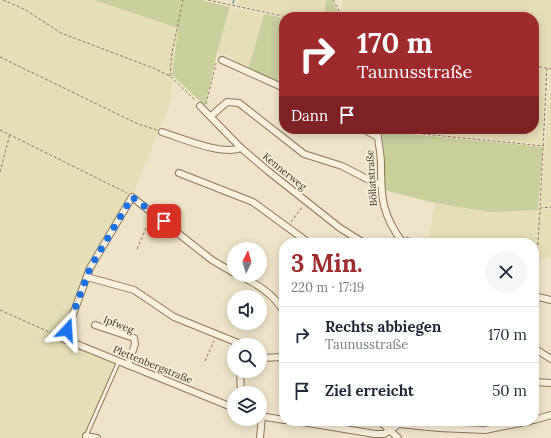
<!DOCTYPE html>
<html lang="de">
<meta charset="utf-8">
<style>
:root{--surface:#fff;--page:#f6f6f7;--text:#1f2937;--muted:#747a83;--line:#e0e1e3;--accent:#9e2a2b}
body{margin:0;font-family:Lora,serif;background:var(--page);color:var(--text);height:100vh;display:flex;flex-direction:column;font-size:15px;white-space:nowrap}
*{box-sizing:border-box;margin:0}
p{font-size:13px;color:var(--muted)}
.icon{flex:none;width:22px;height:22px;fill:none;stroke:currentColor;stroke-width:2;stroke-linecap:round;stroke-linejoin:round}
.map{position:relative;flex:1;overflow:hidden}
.panel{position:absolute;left:279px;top:238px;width:260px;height:188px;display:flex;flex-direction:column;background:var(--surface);border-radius:16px;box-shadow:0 2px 10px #0003}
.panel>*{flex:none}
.guide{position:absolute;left:279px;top:12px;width:260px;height:122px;border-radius:16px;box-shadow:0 2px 10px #0003;background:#9e2a2b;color:#fff;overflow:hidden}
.needle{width:26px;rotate:5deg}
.buttons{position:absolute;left:227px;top:242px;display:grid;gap:8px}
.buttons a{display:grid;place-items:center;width:40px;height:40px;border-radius:50%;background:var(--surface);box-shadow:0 2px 10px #0003;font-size:20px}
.pin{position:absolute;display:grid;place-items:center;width:34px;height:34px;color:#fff;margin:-17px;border-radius:8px;box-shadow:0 2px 6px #0006}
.me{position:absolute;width:44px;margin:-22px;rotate:20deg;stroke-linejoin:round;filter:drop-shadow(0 0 3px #0008)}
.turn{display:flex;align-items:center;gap:14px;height:84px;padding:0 12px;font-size:18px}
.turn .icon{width:52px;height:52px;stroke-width:2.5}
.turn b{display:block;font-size:28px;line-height:34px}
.then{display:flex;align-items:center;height:38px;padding:0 12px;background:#0003;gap:8px;font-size:15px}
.round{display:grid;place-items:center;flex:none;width:42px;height:42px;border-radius:21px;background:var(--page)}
.head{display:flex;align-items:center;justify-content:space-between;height:68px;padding:0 12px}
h1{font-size:24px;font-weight:800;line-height:30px;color:var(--accent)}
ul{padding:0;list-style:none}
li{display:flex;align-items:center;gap:12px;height:56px;padding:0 12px;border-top:1px solid var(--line)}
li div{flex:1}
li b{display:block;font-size:15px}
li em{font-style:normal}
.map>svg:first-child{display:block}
.farmland{fill:#e6deb5}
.green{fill:#c9cf9b}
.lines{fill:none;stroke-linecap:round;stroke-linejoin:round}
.stream{stroke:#6f938a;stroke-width:1.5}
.lane-casing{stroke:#8d765c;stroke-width:5}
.street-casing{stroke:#8d765c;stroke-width:8}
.path{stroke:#8d765c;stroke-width:1;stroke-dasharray:3 2;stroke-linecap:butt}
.lane{stroke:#faf1dc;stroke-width:3}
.street{stroke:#faf1dc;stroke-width:6}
.route{stroke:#1a73e8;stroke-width:7;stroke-dasharray:0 12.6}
.labels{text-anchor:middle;stroke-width:4;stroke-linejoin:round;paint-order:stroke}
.street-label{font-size:10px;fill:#3d2e20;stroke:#f7eed8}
</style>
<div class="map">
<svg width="551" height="438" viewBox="0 0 551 438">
<rect width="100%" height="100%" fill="#f0e4c8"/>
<!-- farmland -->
<g class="farmland">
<polygon points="0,0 94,0 178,28 174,49 171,100 134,191 99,252 64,338 119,361 86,438 0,438"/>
<polygon points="239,0 326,0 323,17 294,17 238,5"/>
<polygon points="343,0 551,0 551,68 534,65 534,17 346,17 342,9"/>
<polygon points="230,7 264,14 248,70 237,65 235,58 217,52"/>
<polygon points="284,54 284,85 277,82"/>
<polygon points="534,67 546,70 542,144 383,129 534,129"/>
<polygon points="550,70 551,70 551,206 541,206"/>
<polygon points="435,203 490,212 551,209 551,258 536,258 534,270 534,243 428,242"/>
</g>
<!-- green -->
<g class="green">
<polygon points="94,0 201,0 230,7 217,52 205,106 172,75 178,28"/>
<polygon points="326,0 332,0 341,17 323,17"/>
<polygon points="264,14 284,18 284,54 277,82 248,70"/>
<polygon points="388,132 543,147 538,210 490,212 435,203 384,190 384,154 382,133"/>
</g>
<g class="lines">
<!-- stream -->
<polyline class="stream" points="233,3 234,0"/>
<defs>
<polyline id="lane" points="86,436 119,361"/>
<g id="street">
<polyline points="222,60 284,88"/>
<polyline points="200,106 241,148 268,171 340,228 364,243"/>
<polyline points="211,116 227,102 239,103 304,154 342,166 371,181 380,184"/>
<polyline points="363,129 378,137"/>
<path d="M377 130C378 141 381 153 381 164 381 198 382 215 403 243"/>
<path d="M162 132C181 138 222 156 241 148"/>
<polyline points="179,173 253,202 309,243"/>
<polyline points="234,273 212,260 132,197 90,268 64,339 234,408"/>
<path d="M238 275C257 284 273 293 284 312"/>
<polyline points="87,277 134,290 174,317 243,345"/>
<polyline points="534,296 551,300"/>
<polyline points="95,325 134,338 135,344 128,365"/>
<polyline points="534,348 551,359"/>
<polyline points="260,358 284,357"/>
<polyline points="240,371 241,393"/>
<polyline points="534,382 551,383"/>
<polyline points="260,416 284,420"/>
<polyline points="534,420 551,415"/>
<polyline points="296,421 375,434 384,434 399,424 439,428 485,430 530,421"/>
<polyline points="380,421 398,438"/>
<polyline points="86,436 97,438"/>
<polyline points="260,438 262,416"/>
</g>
</defs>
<!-- lane casing -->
<use href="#lane" class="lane-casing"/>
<!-- street casing -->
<use href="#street" class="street-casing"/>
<!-- path -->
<g class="path">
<polyline points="3,0 24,9 61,33 153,68 170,76 196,101"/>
<polyline points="208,0 287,17"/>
<polyline points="333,0 343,17"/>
<polyline points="0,57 138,124 157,130"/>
<polyline points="534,66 551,69"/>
<polyline points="547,68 540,208 551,207"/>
<polyline points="170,76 172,53 183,0"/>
<polyline points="206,104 216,63"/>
<polyline points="0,130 127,193"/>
<polyline points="383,130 544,146"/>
<polyline points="0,172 10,134"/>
<polyline points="291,222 303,206"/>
<polyline points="406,237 430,243"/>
<polyline points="137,249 150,219"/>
<polyline points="535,290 540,208"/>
<polyline points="0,310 58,336"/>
<polyline points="205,361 214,341"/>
</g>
<!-- lane -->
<use href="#lane" class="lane"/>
<!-- street -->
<use href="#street" class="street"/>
</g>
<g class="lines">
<!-- route -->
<polyline class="route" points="67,330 90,268 132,197 164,221"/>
</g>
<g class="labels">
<!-- street labels -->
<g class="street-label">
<text transform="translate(285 171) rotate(39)" y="4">Kennerweg</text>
<text transform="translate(371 178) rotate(-94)" y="4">Böllatstraße</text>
<text transform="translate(119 324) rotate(21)" y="4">Ipfweg</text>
<text transform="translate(153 364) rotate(22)" y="4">Plettenbergstraße</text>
</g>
</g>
</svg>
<div class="buttons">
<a><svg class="needle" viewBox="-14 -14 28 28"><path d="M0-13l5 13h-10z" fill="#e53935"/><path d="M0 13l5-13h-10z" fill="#747a83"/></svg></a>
<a><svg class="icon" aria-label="sound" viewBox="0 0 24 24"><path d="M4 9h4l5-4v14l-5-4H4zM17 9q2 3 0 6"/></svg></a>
<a><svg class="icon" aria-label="search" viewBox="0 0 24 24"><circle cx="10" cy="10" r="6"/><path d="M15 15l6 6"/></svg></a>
<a><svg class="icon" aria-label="layers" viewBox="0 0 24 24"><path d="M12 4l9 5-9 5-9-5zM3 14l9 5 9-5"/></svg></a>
</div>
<div class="pin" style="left:164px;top:221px;background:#d93025"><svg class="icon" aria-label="arrive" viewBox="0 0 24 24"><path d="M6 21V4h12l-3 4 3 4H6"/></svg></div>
<svg class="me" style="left:67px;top:330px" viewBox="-20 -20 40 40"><path d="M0-17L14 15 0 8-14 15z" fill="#1a73e8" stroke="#fff" stroke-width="4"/></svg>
<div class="guide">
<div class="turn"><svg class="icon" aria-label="right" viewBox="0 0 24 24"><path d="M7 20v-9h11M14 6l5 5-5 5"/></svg><div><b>170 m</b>Taunusstraße</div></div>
<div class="then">Dann<svg class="icon" aria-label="arrive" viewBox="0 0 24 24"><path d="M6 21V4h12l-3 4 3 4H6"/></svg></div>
</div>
<section class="panel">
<div class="head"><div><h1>3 Min.</h1><p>220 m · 17:19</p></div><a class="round"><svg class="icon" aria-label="close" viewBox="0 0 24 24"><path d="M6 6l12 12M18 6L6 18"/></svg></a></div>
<ul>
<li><svg class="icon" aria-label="right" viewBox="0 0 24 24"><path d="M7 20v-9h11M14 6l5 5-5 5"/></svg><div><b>Rechts abbiegen</b><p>Taunusstraße</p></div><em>170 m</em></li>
<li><svg class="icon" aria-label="arrive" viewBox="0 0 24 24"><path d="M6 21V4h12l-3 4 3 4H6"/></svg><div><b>Ziel erreicht</b></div><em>50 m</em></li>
</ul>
</section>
</div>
